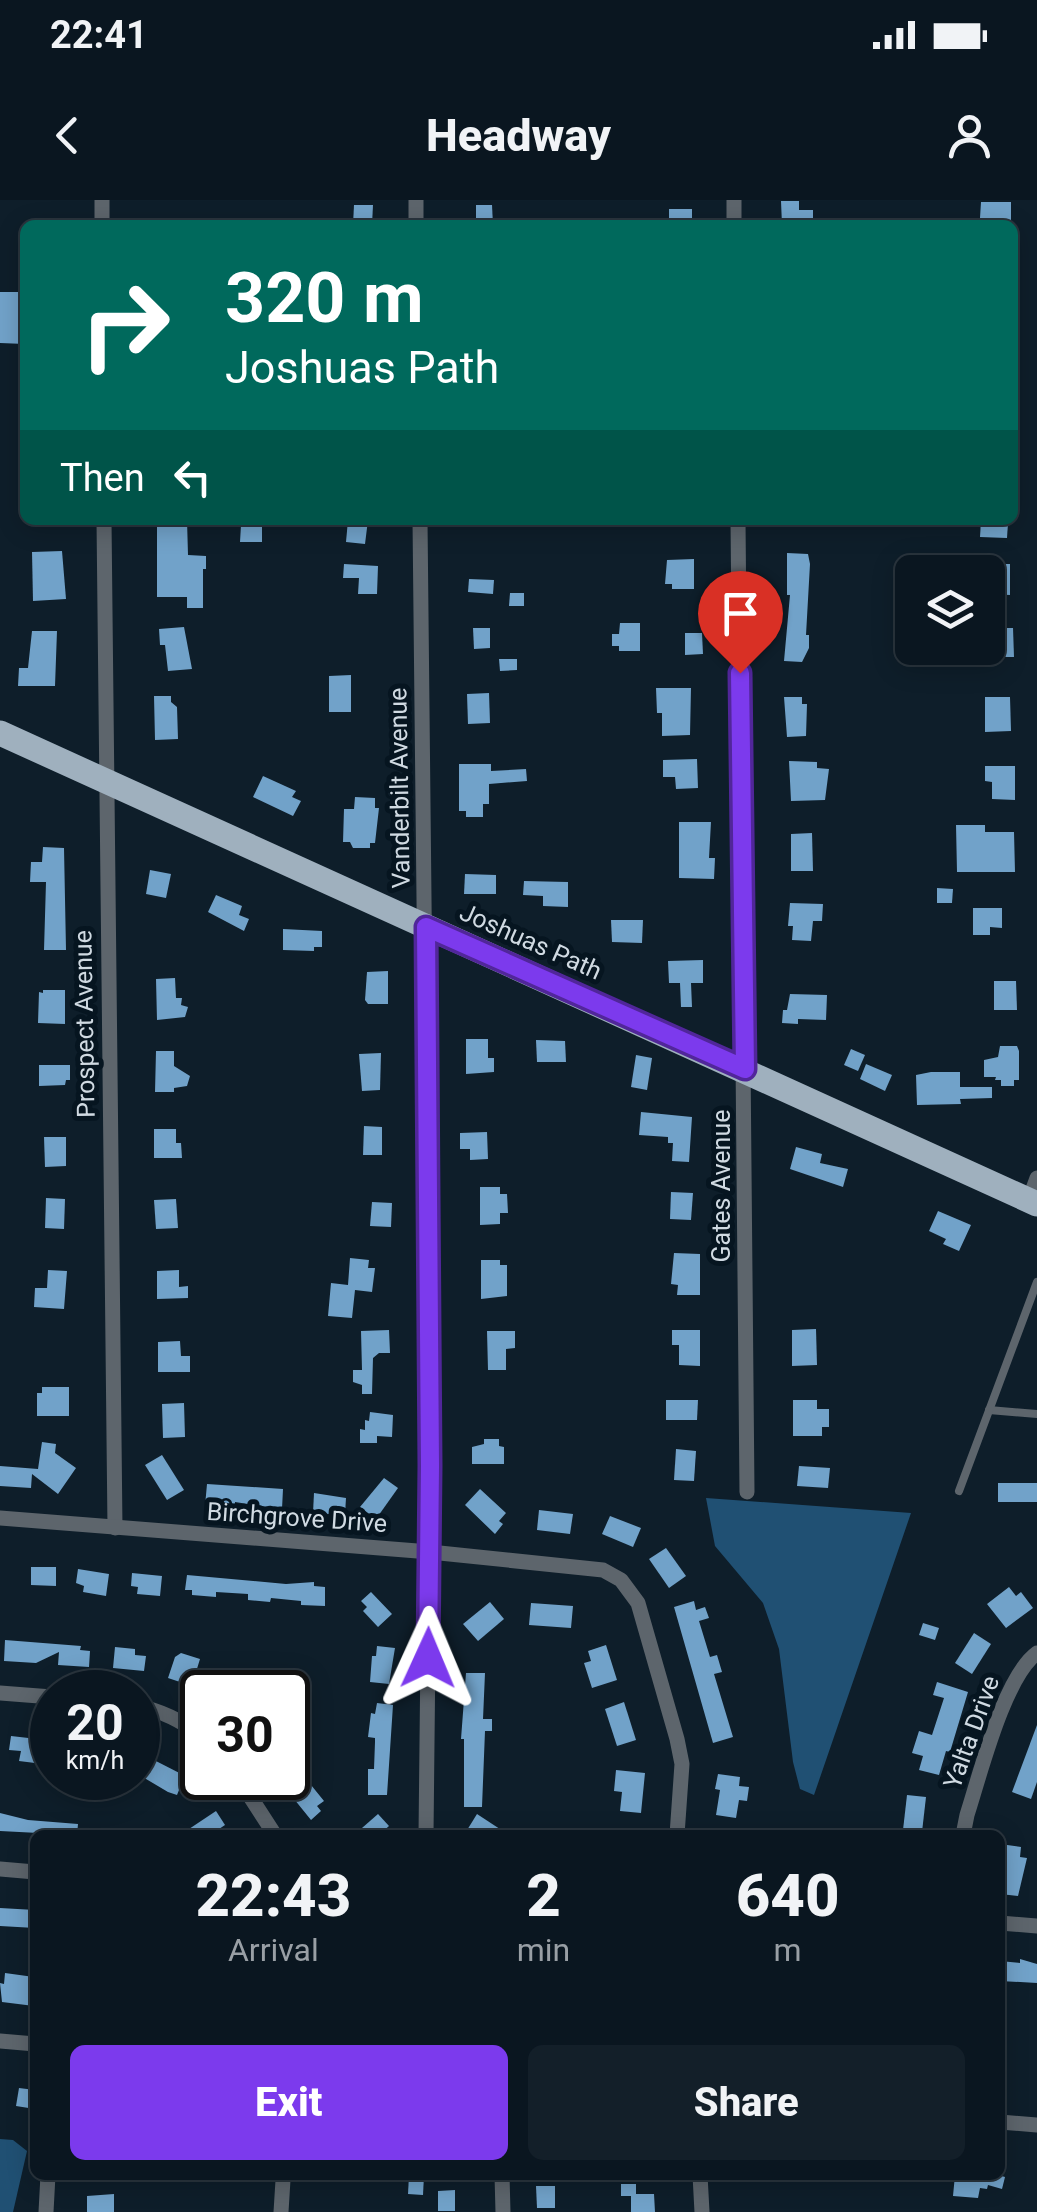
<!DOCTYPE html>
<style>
:root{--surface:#0a1620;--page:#131f29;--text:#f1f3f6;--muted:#999fa5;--line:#2a353e;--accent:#7c3aed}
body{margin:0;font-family:Roboto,sans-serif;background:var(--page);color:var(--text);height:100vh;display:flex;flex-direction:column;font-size:38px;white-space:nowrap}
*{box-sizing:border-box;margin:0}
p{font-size:32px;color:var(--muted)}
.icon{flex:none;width:55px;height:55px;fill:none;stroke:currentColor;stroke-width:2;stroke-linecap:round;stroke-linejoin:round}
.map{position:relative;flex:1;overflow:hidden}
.details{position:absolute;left:30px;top:1630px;width:975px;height:350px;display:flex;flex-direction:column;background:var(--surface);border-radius:15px;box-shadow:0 5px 25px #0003,0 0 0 2px var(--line)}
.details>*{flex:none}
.top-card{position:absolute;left:20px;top:20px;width:998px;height:305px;border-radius:15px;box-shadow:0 5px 25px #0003,0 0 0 2px var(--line);background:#00695c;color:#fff;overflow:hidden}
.fabs{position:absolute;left:895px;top:355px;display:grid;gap:20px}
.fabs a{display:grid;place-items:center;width:110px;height:110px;border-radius:15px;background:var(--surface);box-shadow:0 5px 25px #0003,0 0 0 2px var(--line);font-size:50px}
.speed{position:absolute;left:30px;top:1470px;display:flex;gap:20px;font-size:50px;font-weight:700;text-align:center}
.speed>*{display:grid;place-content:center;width:130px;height:130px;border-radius:50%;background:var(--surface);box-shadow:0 5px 25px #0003,0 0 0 2px var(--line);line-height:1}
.speed small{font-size:25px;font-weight:400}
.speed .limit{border:5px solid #111;border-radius:15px;background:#fff;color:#111}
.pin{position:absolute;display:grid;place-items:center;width:85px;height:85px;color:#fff;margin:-102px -42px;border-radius:50% 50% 50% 0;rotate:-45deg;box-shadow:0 0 10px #0007}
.pin .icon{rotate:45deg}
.me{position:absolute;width:110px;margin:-55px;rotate:1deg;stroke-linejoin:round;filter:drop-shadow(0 0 8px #0008)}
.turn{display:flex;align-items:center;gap:35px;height:210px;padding:0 40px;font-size:45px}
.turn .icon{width:130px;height:130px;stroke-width:2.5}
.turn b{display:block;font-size:70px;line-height:85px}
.then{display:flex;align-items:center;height:95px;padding:0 40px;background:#0003;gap:20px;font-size:38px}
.eta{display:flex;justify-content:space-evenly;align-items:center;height:170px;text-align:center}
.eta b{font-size:60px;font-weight:800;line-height:70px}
.action{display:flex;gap:20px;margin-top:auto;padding:20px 40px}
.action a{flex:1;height:115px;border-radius:15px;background:var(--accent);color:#fff;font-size:40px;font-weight:800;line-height:115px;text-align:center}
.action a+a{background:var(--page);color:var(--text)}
.status{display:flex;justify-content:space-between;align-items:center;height:70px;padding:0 50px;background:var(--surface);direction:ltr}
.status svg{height:28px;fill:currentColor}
header{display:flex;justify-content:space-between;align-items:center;height:130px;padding:0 40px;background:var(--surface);font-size:45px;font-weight:800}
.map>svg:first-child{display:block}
.forest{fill:#205073}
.building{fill:#71a2c9}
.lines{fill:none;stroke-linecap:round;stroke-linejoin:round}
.lane{stroke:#5d656c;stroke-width:8}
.street{stroke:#5d656c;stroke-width:15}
.primary{stroke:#9fb0be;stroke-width:25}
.route-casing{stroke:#51269a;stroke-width:25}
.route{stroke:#7c3aed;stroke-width:18}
.labels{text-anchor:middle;stroke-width:10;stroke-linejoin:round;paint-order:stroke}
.street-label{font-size:25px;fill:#d0dae2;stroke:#061520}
</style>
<div class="status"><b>22:41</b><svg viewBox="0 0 49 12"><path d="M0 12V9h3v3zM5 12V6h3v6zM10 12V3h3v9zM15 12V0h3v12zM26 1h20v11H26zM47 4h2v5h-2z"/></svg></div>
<header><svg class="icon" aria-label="back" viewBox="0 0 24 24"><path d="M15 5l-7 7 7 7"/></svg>Headway<svg class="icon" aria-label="person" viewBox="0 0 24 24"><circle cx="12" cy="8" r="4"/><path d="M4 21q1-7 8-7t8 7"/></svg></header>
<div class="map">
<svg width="1037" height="2012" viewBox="0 0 1037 2012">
<rect width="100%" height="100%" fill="#0e1e2a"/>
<!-- forest -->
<g class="forest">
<polygon points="706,1298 911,1313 814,1595 800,1589 793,1562 779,1449 763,1403 715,1346"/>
<polygon points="0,1939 13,1940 27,1951 13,2012 0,2012"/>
</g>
<!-- building -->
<g class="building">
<polygon points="781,1 799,1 799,10 813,10 813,25 782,25"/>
<polygon points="981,2 1011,2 1011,25 988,25 988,18 980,18"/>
<polygon points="354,5 373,5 372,25 353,25"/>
<polygon points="476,5 492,5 493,25 476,25"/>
<rect x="669" y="9" width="23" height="16"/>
<polygon points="0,92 20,92 19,114 25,115 25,144 0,143"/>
<polygon points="157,320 187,320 188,355 206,356 206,369 203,369 203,408 187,408 187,397 157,397"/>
<polygon points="246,320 262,320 262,342 240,342 241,325 246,326"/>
<polygon points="348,320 368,320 365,344 346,342"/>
<polygon points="981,320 1008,323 1007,338 980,337"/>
<polygon points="62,351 66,399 33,401 32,352"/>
<polygon points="787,353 808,354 810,364 806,435 809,435 809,448 802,462 784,461 790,395 787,395"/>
<polygon points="694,359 694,389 672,389 672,384 665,384 667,360"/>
<polygon points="344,364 378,366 377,394 358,394 359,378 343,378"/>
<polygon points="988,364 1010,364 1010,395 989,394"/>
<polygon points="469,379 494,380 493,394 468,392"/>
<polygon points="510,393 524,393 524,406 509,406"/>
<polygon points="620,423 640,423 640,451 619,451 619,446 612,446 612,434 619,434"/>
<polygon points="184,427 192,469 168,471 165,445 160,445 159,429"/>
<polygon points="473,428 490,428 490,448 474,449"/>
<polygon points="990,428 1013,428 1014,457 991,457"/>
<polygon points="32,431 57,431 55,486 18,486 19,468 28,468"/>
<polygon points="685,433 702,433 703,454 685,455"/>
<polygon points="499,459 517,459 517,470 500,471"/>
<polygon points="351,475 351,512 329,512 329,476"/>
<polygon points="656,488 691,488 690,535 662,536 662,513 657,513"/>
<polygon points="489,493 490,523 468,524 467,494"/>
<polygon points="154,496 171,496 171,502 177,507 178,539 155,540"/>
<polygon points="784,497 802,497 802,504 807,504 806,536 787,537"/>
<polygon points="985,497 1010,497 1011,531 985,532"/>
<polygon points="697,559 698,588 676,589 675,577 663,577 663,560"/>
<polygon points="789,561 817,562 817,568 829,569 825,600 791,601"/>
<polygon points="459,564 491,564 491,571 526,569 527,581 489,584 489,604 483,604 483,617 466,617 466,611 459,611"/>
<polygon points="985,566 1015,566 1015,600 992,599 992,582 985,581"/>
<polygon points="263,576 296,591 292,597 301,601 293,616 253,597"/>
<polygon points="355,597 375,598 375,608 379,608 375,643 370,643 370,648 353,648 350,642 343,642 344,609 354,609"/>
<polygon points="679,622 711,622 709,658 715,658 714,679 679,678"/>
<polygon points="956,625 985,625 985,632 1014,632 1015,672 957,672"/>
<polygon points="812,633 813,671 791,671 791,634"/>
<polygon points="43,647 64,648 66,750 44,750 46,682 30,682 31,662 42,662"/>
<polygon points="150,670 171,674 166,698 146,694"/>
<polygon points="465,674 496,675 496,694 464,694"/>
<polygon points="524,681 568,682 568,707 543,706 543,696 523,695"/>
<polygon points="937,688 953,689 952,703 937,703"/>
<polygon points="216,695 242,706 239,715 249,719 244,731 208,712"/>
<polygon points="790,703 823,704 822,721 813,721 811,741 792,740 793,726 788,726"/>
<polygon points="973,708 1002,708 1002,728 990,727 990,735 973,735"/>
<polygon points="611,720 643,720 642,743 612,742"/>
<polygon points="283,729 322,731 322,747 314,747 314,751 283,750"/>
<polygon points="703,760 703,783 691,783 692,807 681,807 680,783 669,783 668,761"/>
<polygon points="388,771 388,804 368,804 365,800 367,772"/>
<polygon points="175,778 176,798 182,798 181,805 188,807 185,817 157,820 156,779"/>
<polygon points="994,781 1016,781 1017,810 994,810"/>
<polygon points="43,790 65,790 65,824 38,823 39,792 43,793"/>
<polygon points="790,794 827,795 826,820 798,819 798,824 782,823 783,810 787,810"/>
<polygon points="466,839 488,839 488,858 494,858 494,872 466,874"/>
<polygon points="536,840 565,841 566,862 537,862"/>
<polygon points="1000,846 1017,846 1019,851 1019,880 1014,880 1014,886 1001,886 1001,880 995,880 996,877 984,877 984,860 998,857"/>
<polygon points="851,849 865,855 858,871 844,865"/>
<polygon points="156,851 174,851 174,866 190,876 187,886 174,888 174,892 155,892"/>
<polygon points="381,853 380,890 362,891 359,854"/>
<polygon points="636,855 652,858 647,890 631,887"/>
<polygon points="866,864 892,875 885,891 860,879"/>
<polygon points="39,865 70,865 70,880 66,880 65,885 39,886"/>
<polygon points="931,872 960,872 960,887 992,887 992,898 960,899 961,904 917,905 916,875"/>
<polygon points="641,912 692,917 689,962 672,961 673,943 668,943 668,937 639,935"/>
<polygon points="364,926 382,927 382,955 363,955"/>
<polygon points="154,929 176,929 176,943 181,943 182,958 154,958"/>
<polygon points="487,932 488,959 470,960 470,949 460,949 460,933"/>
<polygon points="44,937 66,937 66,966 45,967"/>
<polygon points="796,947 822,954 820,963 848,969 843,987 790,969"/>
<polygon points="480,987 500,987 500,994 507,994 508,1013 500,1013 500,1024 480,1025"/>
<polygon points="671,992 693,993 691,1020 670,1019"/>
<polygon points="46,998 65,999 64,1029 45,1028"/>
<polygon points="176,999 178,1028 156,1029 154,1000"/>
<polygon points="372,1002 392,1003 391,1027 370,1026"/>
<polygon points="938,1011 971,1025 959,1051 943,1044 946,1039 929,1031"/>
<polygon points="674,1053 700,1054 700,1095 677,1095 678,1085 671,1084"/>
<polygon points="350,1058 369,1060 368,1068 375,1068 372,1092 355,1090 352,1118 328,1116 331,1083 348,1085"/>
<polygon points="481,1060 500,1060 500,1065 507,1065 507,1096 481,1099"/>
<polygon points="48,1070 67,1071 64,1109 34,1107 35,1088 47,1088"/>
<polygon points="179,1070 179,1087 188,1086 188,1098 157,1099 157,1071"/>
<polygon points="816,1129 817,1165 792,1166 792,1130"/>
<polygon points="389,1130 390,1153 379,1153 373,1158 372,1194 362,1194 362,1185 353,1182 353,1170 362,1170 361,1131"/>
<polygon points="672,1130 700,1130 700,1166 679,1165 679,1145 672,1145"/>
<polygon points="487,1131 515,1131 515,1148 506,1149 506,1170 488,1170"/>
<polygon points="180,1141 181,1156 190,1156 190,1172 158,1172 158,1142"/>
<polygon points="42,1187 69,1187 69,1216 37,1216 37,1193 42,1193"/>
<polygon points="666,1200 698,1200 697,1220 666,1220"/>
<polygon points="793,1200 817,1200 817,1209 829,1209 829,1227 822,1227 822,1236 793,1236"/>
<polygon points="184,1203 185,1237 163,1238 162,1204"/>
<polygon points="370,1212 393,1215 392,1237 377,1236 377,1243 360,1243 360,1229 365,1230 365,1220 369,1221"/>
<polygon points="484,1239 499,1239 499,1246 504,1247 504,1264 472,1264 472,1247 484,1244"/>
<polygon points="42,1242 56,1244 55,1253 76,1268 58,1294 32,1274 31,1288 0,1286 0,1266 38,1269"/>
<polygon points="676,1249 696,1251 694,1281 674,1280"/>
<polygon points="162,1255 184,1290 167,1300 145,1265"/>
<polygon points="799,1266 830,1268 828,1288 797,1286"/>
<polygon points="384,1278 398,1288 376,1319 360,1307"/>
<rect x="998" y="1283" width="39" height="19"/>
<polygon points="207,1284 283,1289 282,1309 235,1302 235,1307 205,1306"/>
<polygon points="480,1289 506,1313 499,1321 503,1324 495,1334 465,1305"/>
<polygon points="314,1293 346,1298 345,1315 313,1313"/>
<polygon points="539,1310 573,1314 570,1334 537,1330"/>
<polygon points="610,1316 641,1328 633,1347 602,1334"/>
<polygon points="666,1348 686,1376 669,1388 649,1359"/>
<polygon points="31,1367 56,1367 56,1386 31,1385"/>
<polygon points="78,1369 109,1374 106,1396 83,1392 84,1386 76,1383"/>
<polygon points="132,1373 162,1376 160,1396 137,1394 138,1387 131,1386"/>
<polygon points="187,1375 286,1384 314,1382 314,1386 325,1387 325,1406 301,1405 301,1401 271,1398 270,1402 248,1400 248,1394 216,1392 216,1397 192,1395 192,1390 185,1390"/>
<polygon points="1009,1387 1016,1396 1021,1392 1033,1408 1006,1428 987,1404"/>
<polygon points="371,1392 392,1414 378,1427 363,1411 367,1407 361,1401"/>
<polygon points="694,1401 696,1410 705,1407 709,1418 699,1421 710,1457 717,1455 722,1472 714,1474 733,1537 713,1543 674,1407"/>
<polygon points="490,1402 504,1419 478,1441 463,1424"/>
<polygon points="531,1403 573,1406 571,1428 529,1425"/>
<polygon points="923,1423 939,1428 935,1440 919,1435"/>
<polygon points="974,1433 991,1444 972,1474 955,1463"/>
<polygon points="5,1440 81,1446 80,1450 90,1451 89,1467 58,1465 59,1452 36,1463 4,1461"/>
<polygon points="606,1445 617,1480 592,1488 584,1463 591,1461 588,1451"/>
<polygon points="377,1446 395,1448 389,1484 370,1482 372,1456 376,1456"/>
<polygon points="115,1447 135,1449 135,1455 146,1456 144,1471 113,1468"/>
<polygon points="181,1453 200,1459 196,1472 203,1474 198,1488 168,1478 175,1457"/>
<polygon points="466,1473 485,1473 483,1519 492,1519 492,1531 485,1531 482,1607 464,1607 464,1539 461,1539"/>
<polygon points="937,1482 968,1492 950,1552 946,1551 939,1575 919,1570 923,1556 912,1553 919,1531 932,1535 944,1498 933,1495"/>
<polygon points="624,1502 636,1540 617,1546 605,1509"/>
<polygon points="377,1503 393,1505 387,1595 368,1595 368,1569 374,1569 375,1542 375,1538 368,1537 371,1513 375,1514"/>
<polygon points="1037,1525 1037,1582 1031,1599 1012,1592"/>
<polygon points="11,1536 46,1540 43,1564 19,1561 21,1551 9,1550"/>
<polygon points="152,1559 199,1583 190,1597 179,1590 177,1595 168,1592 141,1576"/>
<polygon points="616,1570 645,1573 641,1613 620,1611 622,1592 614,1591"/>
<polygon points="718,1574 740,1577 739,1586 749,1587 747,1601 739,1600 736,1618 716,1615 720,1590 715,1589"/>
<polygon points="307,1580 324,1601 317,1606 321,1611 311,1620 290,1594"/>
<polygon points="907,1595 926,1597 922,1632 903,1630"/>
<polygon points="216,1611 225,1625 210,1635 180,1635"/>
<polygon points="0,1613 28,1620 78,1624 77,1635 0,1631"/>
<polygon points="378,1614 389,1626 379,1635 354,1635"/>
<polygon points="477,1614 509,1635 464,1635"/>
<polygon points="1000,1644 1021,1647 1020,1657 1027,1658 1018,1696 1000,1694"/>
<polygon points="0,1708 35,1710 35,1728 0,1726"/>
<polygon points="1020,1759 1037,1764 1037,1783 1000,1781 1000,1761 1020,1763"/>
<polygon points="5,1773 34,1777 34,1806 2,1802 0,1783 4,1784"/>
<polygon points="19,1888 35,1890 35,1909 16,1906"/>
<polygon points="409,1975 424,1975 423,1995 408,1994"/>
<polygon points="955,1975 998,1975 1005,1977 1002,1989 988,1985 987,1989 980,1988 978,1998 953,1996"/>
<polygon points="621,1984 636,1984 636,1994 654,1994 655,2012 631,2012 631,1996 621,1996"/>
<polygon points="536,1986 555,1986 555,2008 537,2008"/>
<polygon points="455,1990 455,2011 438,2011 438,1991"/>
<polygon points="114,1994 114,2012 87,2012 87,1996"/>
</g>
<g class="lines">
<!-- lane -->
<g class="lane">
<polyline points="989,1210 1037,1214"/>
<polyline points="959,1291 1037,1082"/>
</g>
<!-- street -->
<g class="street">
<polyline points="102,0 102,25"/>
<polyline points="416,0 416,25"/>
<polyline points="734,0 734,25"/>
<polyline points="104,320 115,1328"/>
<polyline points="420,320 430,1266 426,1635"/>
<polyline points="738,320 747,1292"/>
<polyline points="1029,1000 1037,978"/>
<polyline points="0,1318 430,1352 603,1370 621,1380 638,1403 677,1539 682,1564 677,1635"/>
<polyline points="0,1493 52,1497"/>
<path d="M138 1506C163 1511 182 1521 202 1536"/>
<polyline points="238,1578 275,1635"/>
<path d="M963 1635 967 1615C980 1575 1004 1477 1037 1453"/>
<polyline points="0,1669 35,1672"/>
<polyline points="1000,1723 1037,1726"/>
<polyline points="0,1841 35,1844"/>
<polyline points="1000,1922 1037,1925"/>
<polyline points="502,1975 503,2012"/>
<polyline points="700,1975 702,2012"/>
<polyline points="46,2012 48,1975"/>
<polyline points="281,2012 283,1980"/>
</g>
<!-- primary -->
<polyline class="primary" points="0,533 1037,1004"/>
</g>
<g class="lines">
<defs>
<polyline id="route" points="428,1458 430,1266 426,727 745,869 740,473"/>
</defs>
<!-- route casing -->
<use href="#route" class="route-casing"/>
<!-- route -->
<use href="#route" class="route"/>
</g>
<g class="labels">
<!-- street labels -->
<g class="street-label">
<text transform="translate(399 588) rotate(-91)" y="9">Vanderbilt Avenue</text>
<text transform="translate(531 741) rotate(24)" y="9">Joshuas Path</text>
<text transform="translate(84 824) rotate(-91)" y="9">Prospect Avenue</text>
<text transform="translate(721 986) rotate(-90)" y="9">Gates Avenue</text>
<text transform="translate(297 1317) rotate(4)" y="9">Birchgrove Drive</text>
<text transform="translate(971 1532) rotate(-70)" y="9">Yalta Drive</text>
</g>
</g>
</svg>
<div class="fabs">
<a><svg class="icon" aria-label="layers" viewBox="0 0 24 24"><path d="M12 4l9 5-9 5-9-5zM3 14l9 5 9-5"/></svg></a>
</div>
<div class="speed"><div>20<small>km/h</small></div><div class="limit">30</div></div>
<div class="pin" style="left:740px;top:473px;background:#d93025"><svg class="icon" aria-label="arrive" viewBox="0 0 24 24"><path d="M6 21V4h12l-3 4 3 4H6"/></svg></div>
<svg class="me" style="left:428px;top:1458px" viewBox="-20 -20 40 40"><path d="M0-17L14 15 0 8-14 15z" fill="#7c3aed" stroke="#fff" stroke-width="4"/></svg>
<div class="top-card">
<div class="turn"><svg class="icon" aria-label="right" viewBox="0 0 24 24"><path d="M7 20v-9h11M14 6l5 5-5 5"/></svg><div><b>320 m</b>Joshuas Path</div></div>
<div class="then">Then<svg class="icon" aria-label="left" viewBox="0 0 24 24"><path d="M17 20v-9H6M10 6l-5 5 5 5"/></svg></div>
</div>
<section class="details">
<div class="eta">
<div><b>22:43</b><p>Arrival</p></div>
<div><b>2</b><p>min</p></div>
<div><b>640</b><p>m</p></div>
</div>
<div class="action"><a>Exit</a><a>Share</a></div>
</section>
</div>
